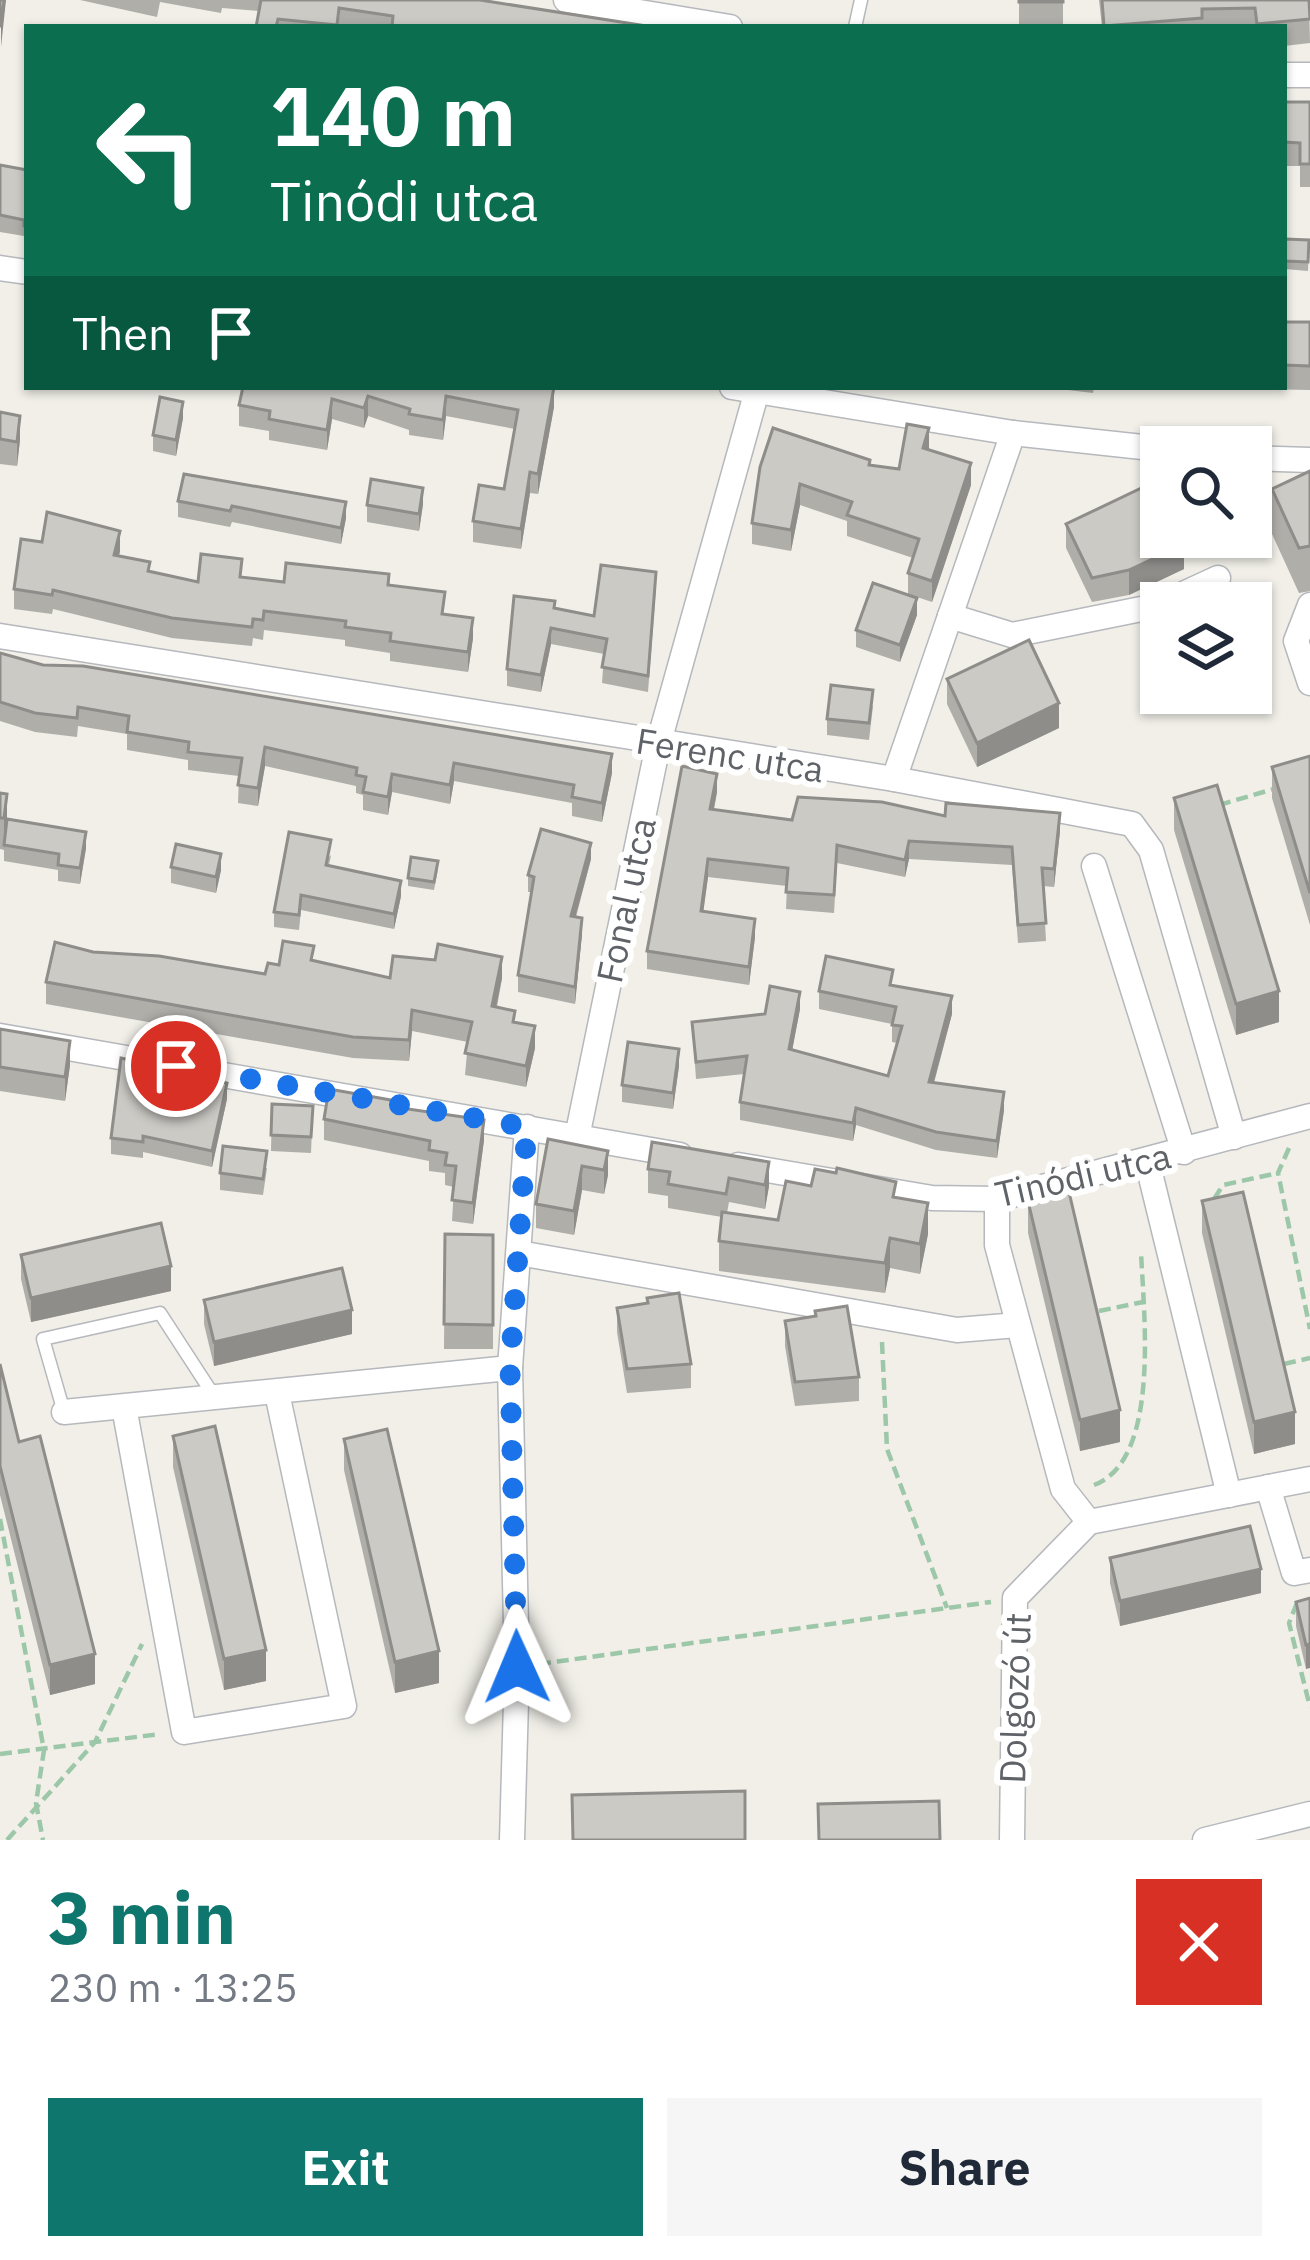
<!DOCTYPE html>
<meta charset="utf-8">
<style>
:root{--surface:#fff;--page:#f6f6f7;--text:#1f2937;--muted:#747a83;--accent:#0f766e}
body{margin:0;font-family:"IBM Plex Sans",sans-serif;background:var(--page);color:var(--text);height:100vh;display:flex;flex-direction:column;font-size:45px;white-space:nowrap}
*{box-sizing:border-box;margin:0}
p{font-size:39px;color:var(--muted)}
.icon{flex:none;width:66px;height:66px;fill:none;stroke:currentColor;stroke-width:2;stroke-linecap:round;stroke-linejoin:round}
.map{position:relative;height:1840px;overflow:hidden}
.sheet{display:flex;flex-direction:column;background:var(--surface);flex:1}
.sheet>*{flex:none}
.guide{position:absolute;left:24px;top:24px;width:1263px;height:366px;border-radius:0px;box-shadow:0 3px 9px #0004;background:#0b6e4f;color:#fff;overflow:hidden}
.tools{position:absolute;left:1140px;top:426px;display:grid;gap:24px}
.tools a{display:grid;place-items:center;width:132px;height:132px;border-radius:0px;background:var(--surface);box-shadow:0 3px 9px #0004;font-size:60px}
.pin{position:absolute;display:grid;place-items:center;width:102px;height:102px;color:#fff;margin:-51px;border:6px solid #fff;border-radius:50%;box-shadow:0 3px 12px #0007}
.me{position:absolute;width:132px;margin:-66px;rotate:359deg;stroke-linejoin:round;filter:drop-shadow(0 0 9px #0008)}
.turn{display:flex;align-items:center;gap:42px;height:252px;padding:0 48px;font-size:54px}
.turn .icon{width:156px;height:156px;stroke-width:2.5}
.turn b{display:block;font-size:84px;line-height:102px}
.then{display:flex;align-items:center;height:114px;padding:0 48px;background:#0003;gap:24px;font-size:45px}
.round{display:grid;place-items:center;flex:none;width:126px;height:126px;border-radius:0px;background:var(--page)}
.headline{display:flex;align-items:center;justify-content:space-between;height:204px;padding:0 48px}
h1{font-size:72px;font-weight:700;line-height:90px;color:var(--accent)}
.button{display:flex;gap:24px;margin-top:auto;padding:24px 48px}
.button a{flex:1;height:138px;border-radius:0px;background:var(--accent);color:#fff;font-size:48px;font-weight:700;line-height:138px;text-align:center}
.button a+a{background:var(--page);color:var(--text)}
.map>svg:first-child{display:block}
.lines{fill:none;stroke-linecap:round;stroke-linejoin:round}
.lane-casing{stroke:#b5b8bc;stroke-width:15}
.street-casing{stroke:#b5b8bc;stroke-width:27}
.path{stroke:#9cc7a9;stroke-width:4.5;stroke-dasharray:12 6;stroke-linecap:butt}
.lane{stroke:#fff;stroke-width:12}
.street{stroke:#fff;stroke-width:24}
.wall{fill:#afaea9}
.shaded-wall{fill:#8f8d8a}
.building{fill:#cccac5;stroke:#8f8d8a;stroke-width:3}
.route{stroke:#1a73e8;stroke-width:21;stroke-dasharray:0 37.8}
.labels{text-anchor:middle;stroke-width:12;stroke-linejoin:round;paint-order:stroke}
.street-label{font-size:36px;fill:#5f6368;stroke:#fff}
</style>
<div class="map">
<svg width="1310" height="1840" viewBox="0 0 1310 1840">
<rect width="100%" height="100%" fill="#f1efe8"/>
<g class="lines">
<defs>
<g id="lane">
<polyline points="855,27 861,0"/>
<polyline points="64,1412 43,1339 160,1313 216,1399"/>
</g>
<g id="street">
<polyline points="566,0 730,27"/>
<polyline points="1284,75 1310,75"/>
<polyline points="0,268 27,272"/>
<polyline points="732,387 1013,433 1161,449"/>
<polyline points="1251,458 1310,460"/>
<polyline points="1164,603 1218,578"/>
<polyline points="1310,605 1296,641 1310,683"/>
<polyline points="950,616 1012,635 1161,605"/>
<polyline points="0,636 894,779 1132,824 1151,850 1234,1137"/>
<polyline points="894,779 1013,433"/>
<polyline points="1094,866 1184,1152"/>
<polyline points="0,1036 680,1155"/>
<polyline points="577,1137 658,745 758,387"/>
<polyline points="1147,1161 1229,1495"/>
<polyline points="738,1165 932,1198 997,1199 1310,1116"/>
<polyline points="997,1199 997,1245 1063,1489 1089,1522"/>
<polyline points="519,1253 957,1330 1018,1325"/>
<polyline points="124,1407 184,1732 344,1706 277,1393"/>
<polyline points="64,1412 510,1368"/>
<polyline points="1268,1487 1294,1573 1310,1570"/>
<polyline points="512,1840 517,1667 510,1368 527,1127"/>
<polyline points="1012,1840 1015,1598 1089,1522 1310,1479"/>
<polyline points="1205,1840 1310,1814"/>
</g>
</defs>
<!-- lane casing -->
<use href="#lane" class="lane-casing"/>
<!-- street casing -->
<use href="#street" class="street-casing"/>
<!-- path -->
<g class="path">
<polyline points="1219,805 1277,788"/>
<polyline points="1289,1148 1278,1173 1310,1329"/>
<polyline points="1214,1199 1223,1185 1278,1173"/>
<polyline points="1099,1311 1143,1302"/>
<polyline points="882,1342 887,1449 947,1608"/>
<polyline points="1284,1364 1310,1358"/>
<path d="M1094 1485C1162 1460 1143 1309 1141 1251"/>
<polyline points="0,1519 44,1750 36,1803 43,1840"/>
<polyline points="1297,1603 1289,1623 1310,1707"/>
<polyline points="539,1664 991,1602"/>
<polyline points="0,1754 160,1734"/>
<polyline points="7,1840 95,1742 142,1644"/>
</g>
<!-- lane -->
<use href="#lane" class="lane"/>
<!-- street -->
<use href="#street" class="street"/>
</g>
<!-- wall -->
<g class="wall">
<polygon points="80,0 480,0 653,27 256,27 259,11 222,8 221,13 160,2 157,17"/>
<rect x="1019" y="0" width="44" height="27"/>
<polygon points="1099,0 1309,0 1310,43 1284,46 1284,27 1102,27"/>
<polygon points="1284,102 1310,102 1310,187 1300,187 1300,166 1284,166"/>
<polygon points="0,165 27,170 27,243 24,243 24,236 0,232"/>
<polygon points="1285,239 1309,240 1308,271 1285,269"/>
<polygon points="1284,322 1310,322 1310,390 1253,389 1253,387 1284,387"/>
<polygon points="232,387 554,387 554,407 538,494 530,493 521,549 473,542 473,521 504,489 515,429 446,416 443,440 409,435 409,430 368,416 364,428 332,419 327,450 269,440 269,431 239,426 239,405 242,389"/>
<polygon points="1043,387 1094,387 1093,393"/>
<rect x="1139" y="387" width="71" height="2"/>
<polygon points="0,412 20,440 17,466 0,464"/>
<polygon points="183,418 176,456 153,451 153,435"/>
<polygon points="929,450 971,485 932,602 908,594 908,573 913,558 847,536 847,521 800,505 791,551 752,544 752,523 760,467 870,465 899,469"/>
<polygon points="1310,471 1310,591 1299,593 1272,534 1272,489"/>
<polygon points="178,501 346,518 341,544 232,522 230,527 178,517"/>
<polygon points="423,504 419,531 367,522 367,505"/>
<polygon points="1066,524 1184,569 1129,595 1092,602 1066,548"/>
<polygon points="120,551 119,556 150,572 198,582 242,577 284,582 389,585 444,614 473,638 468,672 390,661 390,653 345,646 345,640 264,630 263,640 253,638 252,646 172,638 53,609 52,614 14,609 14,589"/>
<polygon points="656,588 648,692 602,683 604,654 551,644 541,692 507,686 507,669 555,608 594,616"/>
<polygon points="917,615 900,662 856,647 856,630"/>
<polygon points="0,653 43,665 612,773 602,822 572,816 572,803 454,781 450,804 392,792 388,815 363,810 363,795 356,793 356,786 265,766 258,806 238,803 239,776 188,770 188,760 127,750 127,734 78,726 77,737 35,732 0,721"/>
<polygon points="947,679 1059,728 977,767 947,704"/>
<polygon points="873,706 869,740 827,735 827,719"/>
<polygon points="1310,756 1310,925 1272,798 1272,767"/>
<polygon points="717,792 714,810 792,820 945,816 1060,831 1054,887 1043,886 1046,941 1018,943 1012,865 909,859 905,877 837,863 834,913 786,909 787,886 708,877 703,912 755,937 749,985 647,969 647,951"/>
<polygon points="0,793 7,821 86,848 80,884 58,881 58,870 4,861 4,850 0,849"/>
<polygon points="1174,798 1279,1022 1236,1035 1174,830"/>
<polygon points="331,855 329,865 401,896 394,929 301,910 299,930 274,927 274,912"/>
<polygon points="591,859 576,917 582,934 575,1004 518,992 518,975 531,892 528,892 528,875"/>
<polygon points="171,867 221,870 216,893 171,883"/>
<polygon points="438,869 434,890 408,886 408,878"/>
<polygon points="93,952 265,974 279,965 314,961 390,978 502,978 497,1007 515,1022 535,1048 526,1087 465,1075 468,1042 412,1031 409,1061 353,1058 46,1004 46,982"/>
<polygon points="893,986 952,1014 934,1083 1004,1110 997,1158 936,1150 856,1125 853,1141 740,1120 740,1102 744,1074 696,1079 692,1022 800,1009 792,1050 888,1076 897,1043 892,1042 892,1024 819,1009 819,991"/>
<polygon points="0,1029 70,1065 65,1101 0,1091"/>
<polygon points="679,1066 673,1109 622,1102 622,1085"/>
<polygon points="227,1099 212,1167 143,1152 143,1158 111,1154 111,1138"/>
<polygon points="272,1104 313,1106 311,1153 271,1151"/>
<polygon points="402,1108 484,1140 473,1224 452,1221 454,1187 445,1185 445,1173 429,1171 429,1161 324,1140 324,1119"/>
<polygon points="548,1139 608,1151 608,1175 604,1194 582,1190 574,1235 536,1228 536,1204"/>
<polygon points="652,1142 769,1186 765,1209 729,1202 727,1213 778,1220 811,1186 896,1197 928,1234 920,1274 890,1268 885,1293 719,1271 719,1241 722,1217 668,1208 668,1196 648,1193 648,1169"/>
<polygon points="267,1168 263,1195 220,1190 220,1173"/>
<polygon points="1028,1201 1120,1442 1080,1451 1028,1233"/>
<polygon points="1202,1201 1295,1444 1254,1454 1202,1233"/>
<polygon points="445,1234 493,1235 493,1349 444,1349"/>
<polygon points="21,1255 171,1291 31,1322 21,1279"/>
<polygon points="204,1300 352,1334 214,1366 204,1324"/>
<polygon points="647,1303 691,1364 691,1388 627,1393 617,1332 617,1308"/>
<polygon points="785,1321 859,1377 859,1401 795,1406 785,1346"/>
<polygon points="0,1364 19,1442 95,1684 50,1695 0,1495"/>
<polygon points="173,1436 266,1681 224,1690 173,1467"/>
<polygon points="344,1439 439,1683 395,1693 344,1470"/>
<polygon points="1110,1558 1261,1593 1120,1626 1110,1583"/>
<polygon points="1310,1598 1306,1669 1296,1626 1296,1602"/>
</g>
<!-- shaded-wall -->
<g class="shaded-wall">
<polygon points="4,0 6,0 1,47 1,26"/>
<polygon points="554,387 554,407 538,494 538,474"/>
<polygon points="368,396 368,416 364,428 364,408"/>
<polygon points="446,396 446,416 443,440 443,420"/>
<polygon points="332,399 332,419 327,450 327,430"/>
<polygon points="183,402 183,418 176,456 176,440"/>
<polygon points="20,416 20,440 17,466 17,442"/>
<polygon points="929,428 929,449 923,469 923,448"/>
<polygon points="971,463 971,485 932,602 932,581"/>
<polygon points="530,472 530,493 521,549 521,529"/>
<polygon points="800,484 800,505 791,551 791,530"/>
<polygon points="423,488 423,504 419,531 419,514"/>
<polygon points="346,502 346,518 341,544 341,528"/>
<polygon points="120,531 120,551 114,574 114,555"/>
<polygon points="1184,544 1184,569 1129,595 1129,570"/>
<polygon points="917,598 917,615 900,662 900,645"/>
<polygon points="473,618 473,638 468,672 468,652"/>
<polygon points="551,628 551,644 541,692 541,675"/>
<polygon points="1059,703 1059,728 977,767 977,743"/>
<polygon points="265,747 265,766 258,806 258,788"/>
<polygon points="612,754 612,773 602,822 602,803"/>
<polygon points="454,763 454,781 450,804 450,785"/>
<polygon points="392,774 392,792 388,815 388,797"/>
<polygon points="717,774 717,792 710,827 710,809"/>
<polygon points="7,794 7,825 4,850 4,818"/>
<polygon points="1060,813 1060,831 1054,887 1054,869"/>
<polygon points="86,832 86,848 80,884 80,868"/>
<polygon points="909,841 909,859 905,877 905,860"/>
<polygon points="591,843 591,859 571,933 571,916"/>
<polygon points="221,854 221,870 216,893 216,877"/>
<polygon points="708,859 708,877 701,929 701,911"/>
<polygon points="401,881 401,896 394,929 394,914"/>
<polygon points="582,918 582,934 575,1004 575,987"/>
<polygon points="755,919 755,937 749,985 749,967"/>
<polygon points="502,957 502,978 492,1027 492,1006"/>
<polygon points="1279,991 1279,1022 1236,1035 1236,1004"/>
<polygon points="800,992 800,1009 789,1067 789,1049"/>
<polygon points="952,996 952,1014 929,1100 929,1082"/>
<polygon points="412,1010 412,1031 409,1061 409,1040"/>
<polygon points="535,1026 535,1048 526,1087 526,1066"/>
<polygon points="70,1041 70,1065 65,1101 65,1077"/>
<polygon points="679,1049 679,1066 673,1109 673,1093"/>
<polygon points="227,1083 227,1099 212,1167 212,1151"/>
<polygon points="1004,1092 1004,1110 997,1158 997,1141"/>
<polygon points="856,1108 856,1125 853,1141 853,1123"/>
<polygon points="484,1120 484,1140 473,1224 473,1203"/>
<polygon points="608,1151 608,1175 604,1194 604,1170"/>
<polygon points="769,1162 769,1186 765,1209 765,1185"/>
<polygon points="582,1166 582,1190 574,1235 574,1211"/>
<polygon points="928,1203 928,1234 920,1274 920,1244"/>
<polygon points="890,1238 890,1268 885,1293 885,1263"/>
<polygon points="171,1266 171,1291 31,1322 31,1298"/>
<polygon points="352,1310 352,1334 214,1366 214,1342"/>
<polygon points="1120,1410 1120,1442 1080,1451 1080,1420"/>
<polygon points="1295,1412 1295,1444 1254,1454 1254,1422"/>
<polygon points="1261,1569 1261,1593 1120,1626 1120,1601"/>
<polygon points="1310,1644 1310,1668 1306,1669 1306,1645"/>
<polygon points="266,1650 266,1681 224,1690 224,1659"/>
<polygon points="439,1651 439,1683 395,1693 395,1662"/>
<polygon points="95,1654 95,1684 50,1695 50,1665"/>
</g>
<!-- building -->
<g class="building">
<polygon points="0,0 4,0 1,26 0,26"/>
<polygon points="261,0 480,0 653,27 392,27 393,16 339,8 337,25 278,19 276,27 256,27"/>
<rect x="1019" y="0" width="44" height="2"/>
<polygon points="1102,0 1309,0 1310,19 1257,24 1255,8 1202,9 1202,18 1104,26"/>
<polygon points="1284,102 1310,102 1310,164 1300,164 1300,143 1284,142"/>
<polygon points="0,165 27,170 27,227 24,226 24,220 0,215"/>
<polygon points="1285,239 1309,240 1308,262 1285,261"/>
<polygon points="1284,322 1310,322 1310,366 1284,365"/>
<polygon points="243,387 554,387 538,474 530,472 521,529 473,521 479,485 504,489 518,410 446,396 443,420 409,414 410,409 368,396 364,408 332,399 327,430 269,419 270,411 239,405"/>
<polygon points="160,397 183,402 176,440 153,435"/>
<polygon points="0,412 20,416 17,442 0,439"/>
<polygon points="907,424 929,428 923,448 971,463 932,581 908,573 919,539 847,515 852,502 800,484 791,530 752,523 760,467 773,428 870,460 869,465 899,469"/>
<polygon points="1310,471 1310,546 1299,548 1272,489"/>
<polygon points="184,474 346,502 341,528 232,506 230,511 178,501"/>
<polygon points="371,479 423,488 419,514 367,505"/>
<polygon points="1154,482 1161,497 1161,537 1180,537 1184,544 1129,570 1092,578 1066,524"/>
<polygon points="47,512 120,531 114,555 150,562 148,571 198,582 201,554 242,559 240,577 284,582 286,563 389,574 388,585 445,592 442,614 473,618 468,652 390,641 391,633 345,627 346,621 264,611 263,620 253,619 252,627 172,618 53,590 52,595 14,589 21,539 42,542"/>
<polygon points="601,565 656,572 648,676 602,667 607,639 551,628 541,675 507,669 514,596 555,601 554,608 594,616"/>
<polygon points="873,583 917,598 900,645 856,630"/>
<polygon points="1029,640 1059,703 977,743 947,679"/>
<polygon points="0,653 43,665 83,666 612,754 602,803 572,797 574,785 454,763 450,785 392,774 388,797 363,792 366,777 356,775 357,768 265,747 258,788 238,785 242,758 188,752 189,742 127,732 129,716 78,707 77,718 35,713 0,702"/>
<polygon points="831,685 873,690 869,723 827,719"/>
<polygon points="1310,756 1310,893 1272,767"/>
<polygon points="682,766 717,774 710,809 792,820 798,797 882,802 945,816 946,803 1060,813 1054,869 1042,868 1046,923 1018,925 1012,847 909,841 905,860 837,845 834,895 786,892 788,868 708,859 701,911 755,919 749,967 647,951"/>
<polygon points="1217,785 1279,991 1236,1004 1174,798"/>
<polygon points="0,793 7,794 4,818 0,818"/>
<polygon points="7,819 86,832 80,868 58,865 59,854 4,845"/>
<polygon points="541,829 591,843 571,916 582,918 575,987 518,975 534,877 528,875"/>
<polygon points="289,832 331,840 326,865 401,881 394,914 301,895 299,915 274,912"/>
<polygon points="176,844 221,854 216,877 171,867"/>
<polygon points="411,857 438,861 434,882 408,878"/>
<polygon points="283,941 314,946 311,960 390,978 393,956 435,960 438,944 502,957 492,1006 515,1011 513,1022 535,1026 526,1066 465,1053 472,1022 412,1010 409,1040 353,1037 46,982 55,942 93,952 159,956 265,974 268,963 279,965"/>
<polygon points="826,956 893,970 890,985 952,996 929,1082 1004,1092 997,1141 936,1132 856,1108 853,1123 740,1102 747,1056 696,1062 692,1022 765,1014 770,986 800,992 789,1049 888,1076 902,1026 892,1025 896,1007 819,991"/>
<polygon points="0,1029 70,1041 65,1077 0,1067"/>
<polygon points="628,1042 679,1049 673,1093 622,1085"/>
<polygon points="121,1058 227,1083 212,1151 143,1136 143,1142 111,1138"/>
<polygon points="329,1089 402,1102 401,1108 484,1120 473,1203 452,1200 456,1166 445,1165 447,1153 429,1150 430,1141 324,1119"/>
<polygon points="272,1104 313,1106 311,1137 271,1135"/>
<polygon points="548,1139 608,1151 604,1170 582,1166 574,1211 536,1204"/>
<polygon points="652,1142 769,1162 765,1185 729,1178 726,1194 668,1184 670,1172 648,1169"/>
<polygon points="223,1146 267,1151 263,1179 220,1173"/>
<polygon points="837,1168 896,1182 893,1197 928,1203 920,1244 890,1238 885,1263 719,1241 722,1212 778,1220 786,1181 811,1186 815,1169 836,1173"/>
<polygon points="1069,1192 1120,1410 1080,1420 1028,1201"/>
<polygon points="1243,1192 1295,1412 1254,1422 1202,1201"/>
<polygon points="161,1223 171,1266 31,1298 21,1255"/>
<polygon points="445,1234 493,1235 493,1325 444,1324"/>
<polygon points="342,1268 352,1310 214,1342 204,1300"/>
<polygon points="679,1293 691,1364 627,1369 617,1308 648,1303 647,1298"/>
<polygon points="847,1306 859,1377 795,1382 785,1321 816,1316 815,1311"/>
<polygon points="0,1364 19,1442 40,1436 95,1654 50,1665 0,1466"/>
<polygon points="215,1426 266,1650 224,1659 173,1436"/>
<polygon points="387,1429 439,1651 395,1662 344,1439"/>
<polygon points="1250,1526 1261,1569 1120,1601 1110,1558"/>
<polygon points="1310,1598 1310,1644 1306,1645 1296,1602"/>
<polygon points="745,1791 745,1840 573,1840 572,1795"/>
<polygon points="939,1801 940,1840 819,1840 818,1804"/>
</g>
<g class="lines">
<!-- route -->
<polyline class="route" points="176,1066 527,1127 510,1368 517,1667"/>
</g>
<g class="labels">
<!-- street labels -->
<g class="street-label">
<text transform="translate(730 755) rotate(9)" y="13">Ferenc utca</text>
<text transform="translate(626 900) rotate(-78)" y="13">Fonal utca</text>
<text transform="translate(1083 1175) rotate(-13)" y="13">Tinódi utca</text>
<text transform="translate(1015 1698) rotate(-88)" y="13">Dolgozó út</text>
</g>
</g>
</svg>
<div class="tools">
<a><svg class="icon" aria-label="search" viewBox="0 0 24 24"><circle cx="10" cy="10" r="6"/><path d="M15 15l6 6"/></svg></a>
<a><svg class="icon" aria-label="layers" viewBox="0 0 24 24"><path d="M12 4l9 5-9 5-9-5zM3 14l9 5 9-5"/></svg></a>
</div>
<div class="pin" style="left:176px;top:1066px;background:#d93025"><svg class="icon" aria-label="arrive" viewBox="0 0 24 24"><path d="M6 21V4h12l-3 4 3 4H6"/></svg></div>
<svg class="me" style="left:517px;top:1667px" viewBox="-20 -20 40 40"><path d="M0-17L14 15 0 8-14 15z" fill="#1a73e8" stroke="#fff" stroke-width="4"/></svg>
<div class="guide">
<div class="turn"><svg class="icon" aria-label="left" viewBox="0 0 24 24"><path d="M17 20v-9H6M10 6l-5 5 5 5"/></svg><div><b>140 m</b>Tinódi utca</div></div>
<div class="then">Then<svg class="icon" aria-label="arrive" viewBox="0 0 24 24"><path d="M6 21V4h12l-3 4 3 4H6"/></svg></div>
</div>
</div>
<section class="sheet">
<div class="headline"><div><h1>3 min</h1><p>230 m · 13:25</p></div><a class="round" style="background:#d93025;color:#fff"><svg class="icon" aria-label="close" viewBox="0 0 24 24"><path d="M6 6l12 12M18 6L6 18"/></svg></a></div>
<div class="button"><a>Exit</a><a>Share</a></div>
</section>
